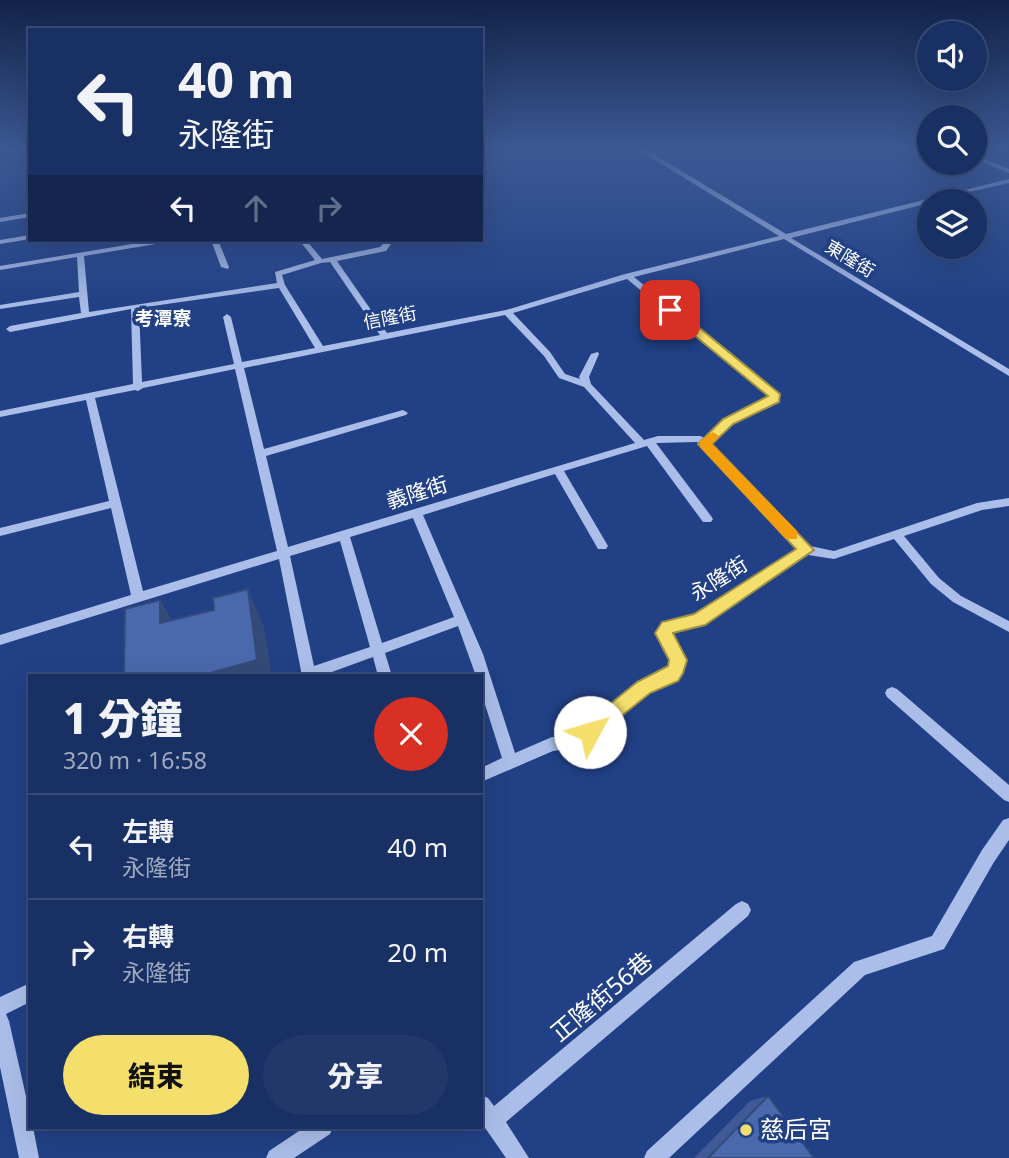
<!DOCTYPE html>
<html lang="zh-TW">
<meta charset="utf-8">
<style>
:root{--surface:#193064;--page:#22386a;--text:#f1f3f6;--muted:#9fa9bf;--line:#374b78;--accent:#f5df6c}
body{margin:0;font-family:"Noto Sans","Noto Sans TC",sans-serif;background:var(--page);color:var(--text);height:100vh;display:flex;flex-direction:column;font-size:26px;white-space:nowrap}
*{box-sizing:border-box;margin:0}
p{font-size:23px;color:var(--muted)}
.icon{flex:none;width:38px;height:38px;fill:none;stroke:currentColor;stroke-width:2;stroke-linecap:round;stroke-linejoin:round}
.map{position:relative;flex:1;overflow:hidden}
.panel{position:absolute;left:28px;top:674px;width:455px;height:455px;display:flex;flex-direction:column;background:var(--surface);border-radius:0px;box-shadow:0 7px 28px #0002,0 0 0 2px var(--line)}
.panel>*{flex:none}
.top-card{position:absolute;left:28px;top:28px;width:455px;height:214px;border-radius:0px;box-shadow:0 7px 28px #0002,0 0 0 2px var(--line);background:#193064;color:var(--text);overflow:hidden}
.tools{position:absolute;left:917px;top:21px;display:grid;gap:14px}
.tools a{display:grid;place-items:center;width:70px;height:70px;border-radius:50%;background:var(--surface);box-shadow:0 7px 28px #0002,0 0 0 2px var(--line);font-size:35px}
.pin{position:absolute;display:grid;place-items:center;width:60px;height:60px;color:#fff;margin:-30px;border-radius:14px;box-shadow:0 4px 10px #0006}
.me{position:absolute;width:77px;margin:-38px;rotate:51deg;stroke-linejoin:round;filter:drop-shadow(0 0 5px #0008)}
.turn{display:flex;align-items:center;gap:24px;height:147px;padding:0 35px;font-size:32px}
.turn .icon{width:91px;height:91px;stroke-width:2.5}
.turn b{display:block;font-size:49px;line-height:60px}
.lanes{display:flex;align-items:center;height:66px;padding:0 35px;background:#0003;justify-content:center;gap:35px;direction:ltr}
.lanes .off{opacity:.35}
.round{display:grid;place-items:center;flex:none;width:74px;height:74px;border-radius:37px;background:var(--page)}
.summary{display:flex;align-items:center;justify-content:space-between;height:119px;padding:0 35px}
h1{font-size:42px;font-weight:800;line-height:52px}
.button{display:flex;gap:14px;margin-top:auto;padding:14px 35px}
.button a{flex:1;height:80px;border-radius:42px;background:var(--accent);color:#111;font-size:28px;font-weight:800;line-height:80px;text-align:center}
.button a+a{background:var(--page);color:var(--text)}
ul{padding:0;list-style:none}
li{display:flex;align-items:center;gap:21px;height:105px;padding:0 35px;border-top:2px solid var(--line)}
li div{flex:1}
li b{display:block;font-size:26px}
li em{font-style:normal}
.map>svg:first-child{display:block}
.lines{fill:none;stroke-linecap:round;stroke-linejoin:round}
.minor{fill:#aabee9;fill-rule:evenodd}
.wall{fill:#405a95}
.shaded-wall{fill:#344a79}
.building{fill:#4a69ad;stroke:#344a79;stroke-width:2}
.route{fill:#f5df6c;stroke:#9f9146;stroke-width:2}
.slow{fill:#f59e0b}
.poi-dot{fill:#f5df6c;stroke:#214085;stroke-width:2.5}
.labels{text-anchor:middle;stroke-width:7;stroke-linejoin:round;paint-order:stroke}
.far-street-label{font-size:18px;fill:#fff;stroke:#214085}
.far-neighbourhood-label{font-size:19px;font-weight:bold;fill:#fff;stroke:#214085}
.street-label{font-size:21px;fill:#fff;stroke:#214085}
.near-street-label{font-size:24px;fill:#fff;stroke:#214085}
.near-poi-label{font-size:24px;fill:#fff;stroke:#214085;text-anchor:start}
</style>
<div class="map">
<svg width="1009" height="1158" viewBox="0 0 1009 1158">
<rect width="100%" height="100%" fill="#214085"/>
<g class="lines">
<!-- minor -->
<g class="minor">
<polygon points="0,149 4,149 1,151"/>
<path d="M637 149H645L786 234 1009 179V183L929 201V203L791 238 1009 369V376L784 239 634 277 779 395 778 401 732 423 711 444 810 546 834 551 977 503 1009 498V506L982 510 904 536 939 578 961 596 1009 621V632L953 602 931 584 894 539 834 559 808 555 704 624 672 631 671 633 685 660 684 668 676 679 649 692 579 747 553 751 481 782V768L502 758 481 692V676H476L458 626 385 653 392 676H378L373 657 321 676H302L279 559 0 645V635L131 595 111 508 0 536V528L109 501 86 400 0 417V411L133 384 131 309 10 332 6 329 10 326 81 313 79 297 0 309V305L79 292 77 257 0 270V266L156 240H171L168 242 84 256 89 312 277 283 275 272 315 260 299 240H306L322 259 380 247 383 244 380 240H387L391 244 386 251 337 261 387 333 506 310 625 274 779 236ZM330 262 380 335 323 346 285 285 282 275 321 263ZM627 279 769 396 770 398 724 419 705 438 700 436H658L644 440 591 384 589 377 599 354 598 352 591 354 579 377 580 379 565 374 550 352 513 313ZM279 288 315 348 242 362 231 317 227 314 223 317 234 364 142 382 139 308ZM505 315 544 356 559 378 584 387 635 443 288 547 266 456 406 415 408 413 403 410 264 449 244 368ZM235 369 277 551 143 591 95 398 135 390 138 391 143 388ZM697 442 798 549 696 616 663 623 657 633 671 660 670 666 666 671 639 684 571 736 552 737 515 753 483 654 423 515 555 474 598 549H606L608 546 564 471 647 446 703 522H711L713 519 711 516 656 443ZM413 518 454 617 382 643 350 537ZM340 541 370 647 314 666 290 556Z"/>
<polygon points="975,155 1009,169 1009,173 975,159"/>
<polygon points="30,213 30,217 0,222 0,218"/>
<polygon points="30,235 30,239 0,244 0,240"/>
<polygon points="211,240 218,240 229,267 228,269 221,267"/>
<polygon points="892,687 897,689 1009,785 1009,802 1004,800 887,697 885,693 887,689"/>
<polygon points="1009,818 1009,840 994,862 944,949 865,975 669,1158 644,1158 647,1151 854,962 932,936 982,850 1003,820"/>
<polygon points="742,901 748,904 751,910 748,916 506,1122 529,1158 506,1158 481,1122 481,1095 488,1098 494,1106 736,904"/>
<polygon points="30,983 30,1002 6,1014 9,1021 30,1114 30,1127 33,1127 39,1158 19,1158 0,1067 0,997"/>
<polygon points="305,1127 333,1127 330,1134 294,1158 266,1158 269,1151"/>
</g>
</g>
<!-- wall -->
<polygon class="wall" points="768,1096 814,1158 694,1158 750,1101"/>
<!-- shaded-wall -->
<g class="shaded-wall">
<polygon points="248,589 264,627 272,676 200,676"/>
<polygon points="160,600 182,637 160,623"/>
</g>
<!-- building -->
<g class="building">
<polygon points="248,589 257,660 200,676 124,676 125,609 160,600 160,623 214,610 213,598"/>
<polygon points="768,1096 814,1158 708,1158"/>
</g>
<!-- sky -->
<linearGradient id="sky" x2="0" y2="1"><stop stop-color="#122349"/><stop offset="0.48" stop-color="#3d5994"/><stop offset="1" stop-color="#3d5994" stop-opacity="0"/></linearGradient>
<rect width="1009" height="312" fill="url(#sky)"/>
<!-- route -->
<polygon class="route" points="666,307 674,307 780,394 779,402 733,424 712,444 814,550 705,625 673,633 687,660 683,673 678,681 650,693 590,741 583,738 581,732 583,726 637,682 668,666 669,660 655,633 662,622 694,614 796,549 698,444 723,419 768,396 666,312"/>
<!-- slow -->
<polygon class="slow" points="713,432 719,436 712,444 797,531 797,539 786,539 700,447 700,441"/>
<!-- markers -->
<circle class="poi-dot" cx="746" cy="1130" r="7"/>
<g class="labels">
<!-- far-street labels -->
<g class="far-street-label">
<text transform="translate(850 259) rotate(31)" y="6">東隆街</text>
<text transform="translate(390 318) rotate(-11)" y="6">信隆街</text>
</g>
<!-- far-neighbourhood labels -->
<g class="far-neighbourhood-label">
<text x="163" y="325">考潭寮</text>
</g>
<!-- street labels -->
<g class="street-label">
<text transform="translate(417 493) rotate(-17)" y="7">義隆街</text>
<text transform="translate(719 579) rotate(-32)" y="7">永隆街</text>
</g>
<!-- near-street labels -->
<g class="near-street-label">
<text transform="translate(602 997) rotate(-40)" y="8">正隆街56巷</text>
</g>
<!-- near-poi labels -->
<g class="near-poi-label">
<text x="760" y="1138">慈后宮</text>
</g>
</g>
</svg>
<div class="tools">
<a><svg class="icon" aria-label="sound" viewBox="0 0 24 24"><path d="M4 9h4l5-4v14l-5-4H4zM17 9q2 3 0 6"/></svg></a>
<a><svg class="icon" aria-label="search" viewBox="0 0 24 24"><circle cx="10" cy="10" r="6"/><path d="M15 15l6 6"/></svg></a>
<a><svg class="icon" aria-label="layers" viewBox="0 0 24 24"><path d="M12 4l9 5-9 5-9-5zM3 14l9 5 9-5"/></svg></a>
</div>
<div class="pin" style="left:670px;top:310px;background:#d93025"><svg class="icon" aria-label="arrive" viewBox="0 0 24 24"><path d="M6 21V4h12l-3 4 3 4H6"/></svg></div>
<svg class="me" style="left:590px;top:732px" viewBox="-20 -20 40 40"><circle r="19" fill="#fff"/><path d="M0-13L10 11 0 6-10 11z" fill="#f5df6c"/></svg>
<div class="top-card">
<div class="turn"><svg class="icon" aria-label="left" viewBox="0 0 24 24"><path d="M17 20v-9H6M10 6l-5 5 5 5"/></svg><div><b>40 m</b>永隆街</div></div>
<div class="lanes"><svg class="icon" aria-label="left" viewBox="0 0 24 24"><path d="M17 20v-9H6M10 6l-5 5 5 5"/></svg><svg class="icon off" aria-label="ahead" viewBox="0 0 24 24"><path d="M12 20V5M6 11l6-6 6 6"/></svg><svg class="icon off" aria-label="right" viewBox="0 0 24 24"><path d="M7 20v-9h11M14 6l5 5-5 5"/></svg></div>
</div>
<section class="panel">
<div class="summary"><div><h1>1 分鐘</h1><p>320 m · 16:58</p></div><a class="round" style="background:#d93025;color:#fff"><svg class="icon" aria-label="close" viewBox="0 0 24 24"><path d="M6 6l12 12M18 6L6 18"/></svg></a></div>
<ul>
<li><svg class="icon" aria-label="left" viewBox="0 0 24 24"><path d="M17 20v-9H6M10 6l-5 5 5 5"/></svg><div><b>左轉</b><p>永隆街</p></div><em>40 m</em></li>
<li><svg class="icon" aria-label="right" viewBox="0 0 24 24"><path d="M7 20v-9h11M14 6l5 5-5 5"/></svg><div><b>右轉</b><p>永隆街</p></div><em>20 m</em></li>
</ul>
<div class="button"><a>結束</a><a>分享</a></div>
</section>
</div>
